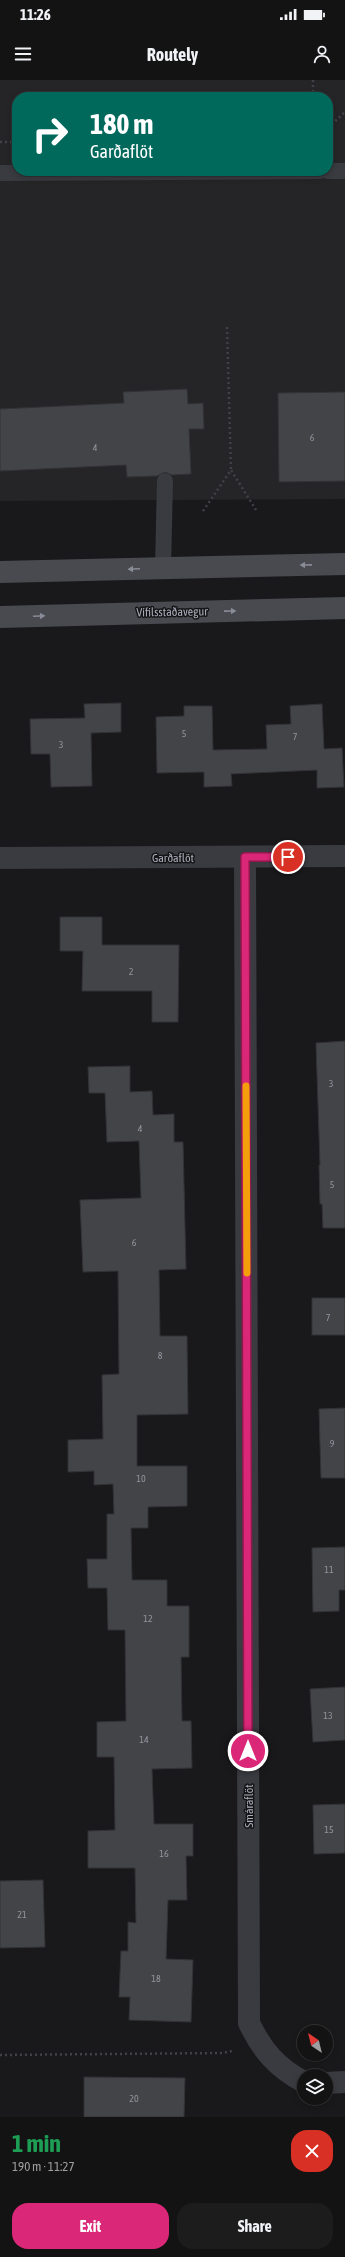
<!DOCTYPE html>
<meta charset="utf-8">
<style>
:root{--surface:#131314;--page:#1c1c1d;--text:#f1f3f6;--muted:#9d9ea0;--line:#323234;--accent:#db2777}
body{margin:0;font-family:"Asap Condensed",sans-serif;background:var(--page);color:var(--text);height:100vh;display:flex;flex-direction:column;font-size:15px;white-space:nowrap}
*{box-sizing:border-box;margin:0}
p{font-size:13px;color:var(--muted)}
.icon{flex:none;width:22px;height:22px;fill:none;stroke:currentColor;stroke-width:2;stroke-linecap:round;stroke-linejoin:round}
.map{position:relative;height:2037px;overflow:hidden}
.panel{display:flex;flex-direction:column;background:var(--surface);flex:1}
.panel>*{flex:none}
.banner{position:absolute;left:12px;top:12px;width:321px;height:84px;border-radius:16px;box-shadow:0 2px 6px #0003,0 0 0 1px var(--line);background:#00695c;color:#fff;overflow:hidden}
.needle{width:26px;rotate:325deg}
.buttons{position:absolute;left:297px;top:1945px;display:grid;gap:8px}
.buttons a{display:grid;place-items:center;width:36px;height:36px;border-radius:50%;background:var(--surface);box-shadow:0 2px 6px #0003,0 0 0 1px var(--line);font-size:20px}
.pin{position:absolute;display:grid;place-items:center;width:34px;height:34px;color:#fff;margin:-17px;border:2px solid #fff;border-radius:50%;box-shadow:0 1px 4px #0007}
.me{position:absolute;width:44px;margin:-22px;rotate:0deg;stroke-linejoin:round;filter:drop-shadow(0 0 3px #0008)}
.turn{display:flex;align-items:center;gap:14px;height:84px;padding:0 12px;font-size:18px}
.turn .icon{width:52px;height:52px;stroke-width:2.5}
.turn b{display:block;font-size:28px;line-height:34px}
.round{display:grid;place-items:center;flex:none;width:42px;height:42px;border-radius:16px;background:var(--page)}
.head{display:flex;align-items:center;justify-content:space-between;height:68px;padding:0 12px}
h1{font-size:24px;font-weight:700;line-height:30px;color:#1e9e55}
.button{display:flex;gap:8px;margin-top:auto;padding:8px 12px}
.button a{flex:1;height:46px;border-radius:16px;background:var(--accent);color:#fff;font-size:16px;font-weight:700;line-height:46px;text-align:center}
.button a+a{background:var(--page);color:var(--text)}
.status{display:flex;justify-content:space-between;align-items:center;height:28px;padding:0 20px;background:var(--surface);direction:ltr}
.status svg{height:11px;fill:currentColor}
header{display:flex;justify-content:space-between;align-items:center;height:52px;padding:0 12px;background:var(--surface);font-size:18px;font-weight:700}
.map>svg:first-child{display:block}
.built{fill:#252528;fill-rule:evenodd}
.building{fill:#434448;stroke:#333337}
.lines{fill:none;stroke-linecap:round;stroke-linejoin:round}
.path{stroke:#404247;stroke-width:2.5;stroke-dasharray:2 3;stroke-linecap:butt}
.service{stroke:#3a3b40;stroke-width:16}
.minor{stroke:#3a3b40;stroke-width:22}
.secondary{stroke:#484a50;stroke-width:22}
.oneway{fill:#888c96}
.route-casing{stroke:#8e194d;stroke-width:10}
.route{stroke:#db2777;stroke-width:7}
.slow{stroke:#f59e0b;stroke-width:7}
.labels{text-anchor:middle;stroke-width:3;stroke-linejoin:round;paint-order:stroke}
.number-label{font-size:10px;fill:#91949e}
.street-label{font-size:12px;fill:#abafbb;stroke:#141416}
</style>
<div class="status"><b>11:26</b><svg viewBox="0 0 49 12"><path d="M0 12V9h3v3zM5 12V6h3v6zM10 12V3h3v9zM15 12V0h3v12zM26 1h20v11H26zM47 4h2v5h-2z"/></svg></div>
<header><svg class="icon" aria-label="menu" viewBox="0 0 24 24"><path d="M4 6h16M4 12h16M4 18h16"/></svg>Routely<svg class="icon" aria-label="person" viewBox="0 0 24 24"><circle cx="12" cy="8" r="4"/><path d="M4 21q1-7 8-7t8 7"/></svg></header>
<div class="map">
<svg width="345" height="2037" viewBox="0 0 345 2037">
<rect width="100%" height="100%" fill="#19191b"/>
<!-- built -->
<path class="built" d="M0 0H345V419L0 421ZM17 17H328V91H17Z"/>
<!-- building -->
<g class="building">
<polygon points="187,309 188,324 203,323 204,349 189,349 191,394 172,395 165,392 157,396 127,397 126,385 0,391 0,329 124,323 123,312"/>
<polygon points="345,312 345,401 279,402 278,313"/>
<polygon points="121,623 121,652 91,653 92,706 51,707 50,674 31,674 30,639 85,638 84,624"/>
<polygon points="322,624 324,669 342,668 344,707 317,708 317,690 231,694 232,706 204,707 204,692 157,693 156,637 184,636 184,626 212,626 213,670 267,669 266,645 291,644 290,626"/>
<polygon points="60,837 102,837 102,865 179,865 178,942 152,942 152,911 82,911 83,871 60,871"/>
<polygon points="345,961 345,1148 323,1148 322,1124 320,1124 319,1085 320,1085 316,963"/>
<polygon points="130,986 130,1012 152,1011 153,1035 174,1034 174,1062 183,1062 186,1189 159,1190 160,1256 187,1256 188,1334 137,1335 137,1386 187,1386 187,1426 148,1427 148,1448 131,1448 132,1500 167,1500 167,1526 189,1526 189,1577 181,1577 182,1641 191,1641 192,1688 152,1689 154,1744 193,1744 193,1776 186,1776 187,1820 168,1820 166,1879 193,1880 191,1942 129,1940 130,1917 119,1917 121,1871 128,1871 128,1842 136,1843 135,1788 88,1788 88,1751 115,1750 114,1677 97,1677 97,1642 126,1641 125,1550 108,1550 107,1508 88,1508 87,1479 107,1479 107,1434 114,1434 113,1404 94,1405 94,1391 68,1392 68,1360 103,1359 102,1295 119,1294 118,1191 83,1192 80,1120 141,1118 139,1061 107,1062 105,1013 89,1013 88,987"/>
<rect x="312" y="1218" width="33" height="37"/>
<polygon points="345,1328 345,1398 321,1398 319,1329"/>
<polygon points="345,1467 345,1510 339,1510 339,1531 313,1532 312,1468"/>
<polygon points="345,1607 345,1660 313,1662 310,1609"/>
<polygon points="345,1724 345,1773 314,1774 313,1725"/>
<polygon points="43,1800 45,1867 0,1868 0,1801"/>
<polygon points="84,1997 185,1998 184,2037 84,2037"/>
</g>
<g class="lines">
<!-- path -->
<g class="path">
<polyline points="313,0 313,17"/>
<polyline points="328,48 345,32"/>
<polyline points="0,62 17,62"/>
<polyline points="227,247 231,390"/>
<polyline points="203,431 231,390 256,430"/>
<polyline points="0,1975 222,1973 232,1971"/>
</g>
<!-- service -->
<g class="service">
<polyline points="328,91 345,91"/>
<polyline points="0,93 320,91"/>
<polyline points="163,488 165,401"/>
</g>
<!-- minor -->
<g class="minor">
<path d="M245 777 249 1943C262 1970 277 1988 304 2002"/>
<polyline points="0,778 345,776"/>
<polyline points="326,2003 345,2002"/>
</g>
<!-- secondary -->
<g class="secondary">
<polyline points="0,492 345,484"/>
<polyline points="0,537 345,528"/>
</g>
</g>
<!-- one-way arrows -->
<defs><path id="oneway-solid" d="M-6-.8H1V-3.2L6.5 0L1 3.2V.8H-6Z"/></defs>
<g class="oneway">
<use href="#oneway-solid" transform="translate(306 485) rotate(179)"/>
<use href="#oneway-solid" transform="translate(134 489) rotate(178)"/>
<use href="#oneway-solid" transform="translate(230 531) rotate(-1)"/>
<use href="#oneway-solid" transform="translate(39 536) rotate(-2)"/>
</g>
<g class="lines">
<defs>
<polyline id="route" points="248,1671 245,777 288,777"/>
</defs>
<!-- route casing -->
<use href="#route" class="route-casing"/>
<!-- route -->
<use href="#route" class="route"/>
<!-- slow -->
<polyline class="slow" points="246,1006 247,1193"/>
</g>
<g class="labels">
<!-- number labels -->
<g class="number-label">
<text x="312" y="361">6</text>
<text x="95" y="371">4</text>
<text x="184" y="657">5</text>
<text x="295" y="660">7</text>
<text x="61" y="668">3</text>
<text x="131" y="895">2</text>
<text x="331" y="1007">3</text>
<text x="140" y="1052">4</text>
<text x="332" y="1108">5</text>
<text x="134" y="1166">6</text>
<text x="328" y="1241">7</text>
<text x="160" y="1279">8</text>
<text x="332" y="1367">9</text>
<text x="141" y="1402">10</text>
<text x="329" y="1493">11</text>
<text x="148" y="1542">12</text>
<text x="328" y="1639">13</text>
<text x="144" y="1663">14</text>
<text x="329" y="1753">15</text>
<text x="164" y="1777">16</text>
<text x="22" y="1838">21</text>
<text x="156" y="1902">18</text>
<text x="134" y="2022">20</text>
</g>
<!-- street labels -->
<g class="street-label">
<text transform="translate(172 532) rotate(-1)" y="4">Vífilsstaðavegur</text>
<text x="173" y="782">Garðaflöt</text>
<text transform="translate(249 1726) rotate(-90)" y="4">Smáraflöt</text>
</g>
</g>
</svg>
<div class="buttons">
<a><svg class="needle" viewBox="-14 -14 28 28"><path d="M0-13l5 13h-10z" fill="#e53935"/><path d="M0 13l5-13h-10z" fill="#9d9ea0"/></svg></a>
<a><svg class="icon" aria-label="layers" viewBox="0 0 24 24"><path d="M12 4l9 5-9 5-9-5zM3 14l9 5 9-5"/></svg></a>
</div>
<div class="pin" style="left:288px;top:777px;background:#d93025"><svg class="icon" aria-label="arrive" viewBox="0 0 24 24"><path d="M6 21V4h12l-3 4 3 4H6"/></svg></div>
<svg class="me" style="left:248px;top:1671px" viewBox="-20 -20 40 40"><circle r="17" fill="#db2777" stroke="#fff" stroke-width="3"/><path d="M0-11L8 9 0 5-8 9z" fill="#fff"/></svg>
<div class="banner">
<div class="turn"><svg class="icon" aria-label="right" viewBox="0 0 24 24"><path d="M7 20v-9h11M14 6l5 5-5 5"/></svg><div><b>180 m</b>Garðaflöt</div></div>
</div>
</div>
<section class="panel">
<div class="head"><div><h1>1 min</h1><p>190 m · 11:27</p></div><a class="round" style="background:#d93025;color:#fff"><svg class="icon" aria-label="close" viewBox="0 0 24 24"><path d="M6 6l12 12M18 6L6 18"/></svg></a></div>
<div class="button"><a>Exit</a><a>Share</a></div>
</section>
